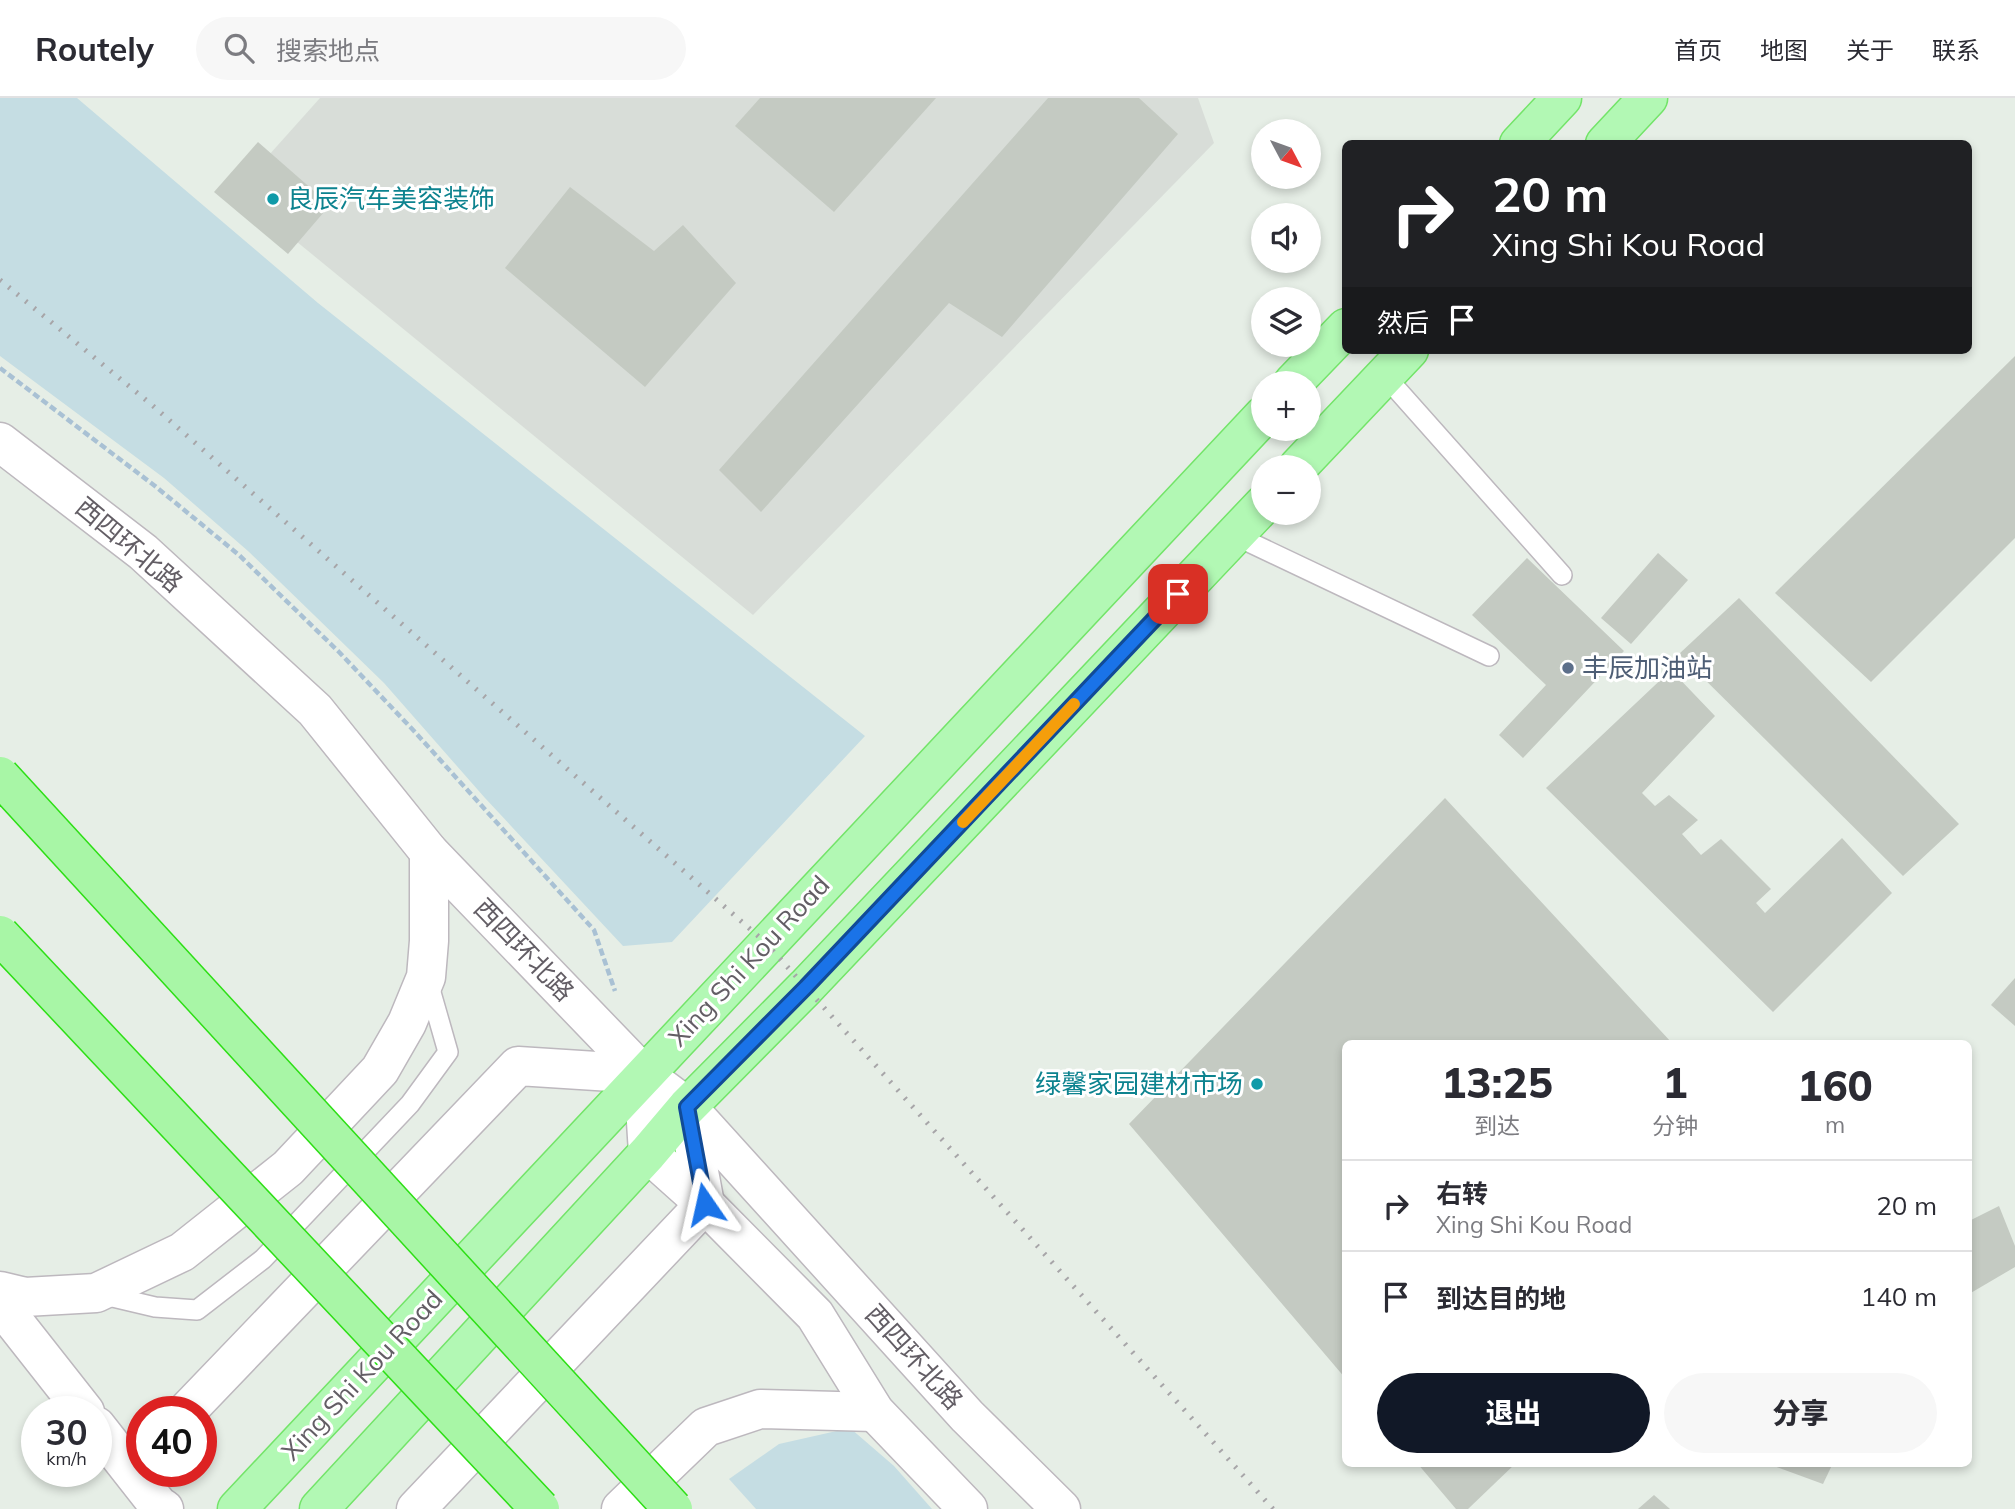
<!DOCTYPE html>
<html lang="zh">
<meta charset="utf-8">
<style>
:root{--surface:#fff;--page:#f7f7f7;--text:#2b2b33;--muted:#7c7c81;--line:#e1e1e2;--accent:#111827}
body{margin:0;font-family:Mulish,"Noto Sans SC",sans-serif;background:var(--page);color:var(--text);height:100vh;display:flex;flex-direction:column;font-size:26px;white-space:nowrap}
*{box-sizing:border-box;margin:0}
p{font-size:23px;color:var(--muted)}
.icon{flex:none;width:38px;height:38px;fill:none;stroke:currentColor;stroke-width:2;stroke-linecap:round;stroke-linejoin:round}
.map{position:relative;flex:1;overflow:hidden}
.details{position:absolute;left:1342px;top:942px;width:630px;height:427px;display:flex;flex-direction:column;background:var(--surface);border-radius:10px;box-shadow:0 4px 10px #0003}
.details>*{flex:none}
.banner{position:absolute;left:1342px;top:42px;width:630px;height:214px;border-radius:10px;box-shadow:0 4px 10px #0003;background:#202124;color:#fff;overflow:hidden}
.needle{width:46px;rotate:131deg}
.buttons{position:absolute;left:1251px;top:21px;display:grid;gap:14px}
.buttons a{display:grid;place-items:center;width:70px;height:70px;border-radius:50%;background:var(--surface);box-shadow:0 4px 10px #0003;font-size:35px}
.speed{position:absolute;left:21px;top:1298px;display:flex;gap:14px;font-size:35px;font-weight:700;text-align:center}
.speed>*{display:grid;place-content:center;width:91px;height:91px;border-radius:50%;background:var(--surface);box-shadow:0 4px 10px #0003;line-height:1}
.speed small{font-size:18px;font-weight:400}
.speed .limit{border:10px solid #d22;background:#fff;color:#111}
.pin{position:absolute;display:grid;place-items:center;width:60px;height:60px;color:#fff;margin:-30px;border-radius:14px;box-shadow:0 4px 10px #0006}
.me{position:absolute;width:77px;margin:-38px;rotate:349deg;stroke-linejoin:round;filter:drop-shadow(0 0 5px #0008)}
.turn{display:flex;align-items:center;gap:24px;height:147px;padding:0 35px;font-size:32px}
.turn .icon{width:91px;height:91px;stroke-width:2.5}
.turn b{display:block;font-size:49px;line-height:60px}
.then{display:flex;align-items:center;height:66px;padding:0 35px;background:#0003;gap:14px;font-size:26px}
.eta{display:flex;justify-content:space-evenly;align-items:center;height:119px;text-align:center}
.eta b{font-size:42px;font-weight:800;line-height:49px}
.cta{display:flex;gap:14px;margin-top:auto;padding:14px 35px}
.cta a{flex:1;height:80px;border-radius:42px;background:var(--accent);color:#fff;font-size:28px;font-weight:800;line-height:80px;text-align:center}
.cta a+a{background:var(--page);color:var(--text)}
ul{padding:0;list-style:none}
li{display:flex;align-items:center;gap:21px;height:91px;padding:0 35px;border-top:2px solid var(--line)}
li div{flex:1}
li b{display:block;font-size:26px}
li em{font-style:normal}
header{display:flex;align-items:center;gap:42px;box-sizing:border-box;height:98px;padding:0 35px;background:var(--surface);border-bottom:2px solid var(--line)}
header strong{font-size:33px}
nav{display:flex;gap:38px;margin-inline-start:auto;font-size:24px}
.search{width:490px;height:63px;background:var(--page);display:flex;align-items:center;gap:18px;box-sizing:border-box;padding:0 24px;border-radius:38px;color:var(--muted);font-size:26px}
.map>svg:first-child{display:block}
.industrial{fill:#d8ddd8}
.green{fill:#c5dde3}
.building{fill:#c4cac2}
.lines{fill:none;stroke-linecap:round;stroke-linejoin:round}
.service-casing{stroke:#bdb8be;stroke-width:22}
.tertiary-casing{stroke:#bdb8be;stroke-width:41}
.primary-casing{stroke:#73e469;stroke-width:41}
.path{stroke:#a9c1d4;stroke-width:4.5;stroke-dasharray:7 3.5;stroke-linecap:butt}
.service{stroke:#fff;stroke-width:19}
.tertiary{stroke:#fff;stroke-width:38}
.primary{stroke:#b2f8b4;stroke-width:38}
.rail{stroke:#a7a5a8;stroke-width:5;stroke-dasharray:2 9;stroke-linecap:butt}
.trunk-bridge-casing{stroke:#2ddf15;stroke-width:41;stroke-linecap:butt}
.trunk-bridge{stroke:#a8f6a6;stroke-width:38}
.route-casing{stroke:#114b97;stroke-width:18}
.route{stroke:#1a73e8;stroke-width:12}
.slow{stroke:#f59e0b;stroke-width:12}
.culture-dot{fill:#0f9aa8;stroke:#fff;stroke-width:2.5}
.service-dot{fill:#5c6f8a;stroke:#fff;stroke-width:2.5}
.labels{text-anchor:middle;stroke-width:6;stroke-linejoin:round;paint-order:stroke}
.culture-label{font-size:26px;fill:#0d838f;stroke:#fff;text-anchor:start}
.street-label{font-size:26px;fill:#635e65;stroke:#fff}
.service-label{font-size:26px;fill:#4e5e75;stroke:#fff;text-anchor:start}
</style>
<header>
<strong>Routely</strong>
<div class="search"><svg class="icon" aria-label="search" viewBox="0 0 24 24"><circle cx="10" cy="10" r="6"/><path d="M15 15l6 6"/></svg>搜索地点</div>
<nav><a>首页</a><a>地图</a><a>关于</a><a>联系</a></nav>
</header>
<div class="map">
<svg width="2015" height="1411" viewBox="0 0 2015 1411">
<rect width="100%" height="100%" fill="#e6eee6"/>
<!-- industrial -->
<polygon class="industrial" points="320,0 1198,0 1214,45 753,517 236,94"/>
<!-- green -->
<g class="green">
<polygon points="0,0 77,0 318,205 865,638 672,844 623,848 485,700 384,585 248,453 164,380 0,258"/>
<polygon points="850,1330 894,1368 932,1411 756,1411 729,1381 779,1346"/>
</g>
<!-- building -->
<g class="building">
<polygon points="760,0 936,0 834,114 735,28"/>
<polygon points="1048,0 1139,0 1178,36 1002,239 949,205 761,414 719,372"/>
<polygon points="258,44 330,107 288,156 214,94"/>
<polygon points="570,89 654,153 683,127 736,185 645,289 505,170"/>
<polygon points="2015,258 2015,440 1871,584 1775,495"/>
<polygon points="1658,455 1688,482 1631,546 1601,520"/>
<polygon points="1527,460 1624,553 1523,660 1499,637 1546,587 1472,517"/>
<polygon points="1739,500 1959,726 1903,778 1679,556"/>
<polygon points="1671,572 1715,618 1642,695 1655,708 1669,697 1698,722 1682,736 1701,757 1721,741 1771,791 1756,805 1765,815 1842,740 1892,795 1773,914 1546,690"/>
<polygon points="1445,700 1672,945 1346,945 1346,1281 1129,1026"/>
<polygon points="2015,880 2015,928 1991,907"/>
<polygon points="1999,1108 2015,1148 2015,1169 1969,1196 1969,1123"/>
<polygon points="1417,1365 1516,1365 1468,1411 1456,1411"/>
<polygon points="1766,1365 1833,1365 1823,1386"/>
<polygon points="1654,1397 1670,1411 1638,1411"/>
</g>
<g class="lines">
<defs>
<g id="service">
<polyline points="1385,278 1562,477"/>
<polyline points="1234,437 1489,558"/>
<polyline points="100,1196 155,1209 197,1212 263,1161 410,1006 448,954 428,884"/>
</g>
<g id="tertiary">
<polyline points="0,344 143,454 315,612 429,754 643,976 687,1009 967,1318 1061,1411"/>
<polyline points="643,976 648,1055 705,1106 815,1217 875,1314 968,1411"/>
<polyline points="0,1193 25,1199 96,1195 182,1154 288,1070 380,972 407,925 426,879 429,843 429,754"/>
<polyline points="0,1206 85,1314"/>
<polyline points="186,1314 518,968 643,976"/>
<polyline points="96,1328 158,1407 164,1411"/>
<polyline points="416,1411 705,1106 687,1009"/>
<polyline points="621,1411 706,1329 760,1311 875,1314"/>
</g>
<g id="primary">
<polyline points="1519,46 1562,0"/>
<polyline points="1605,46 1648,0"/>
<polyline points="1293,285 1346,230"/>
<polyline points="1298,369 1409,252"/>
<polyline points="237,1411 1264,317"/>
<polyline points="319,1411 648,1055 687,1009 806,889 1264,406"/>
</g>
</defs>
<!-- service casing -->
<use href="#service" class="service-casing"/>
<!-- tertiary casing -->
<use href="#tertiary" class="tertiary-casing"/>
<!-- primary casing -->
<use href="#primary" class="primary-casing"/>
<!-- path -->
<polyline class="path" points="0,270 155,388 239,457 339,554 414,633 594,832 615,893"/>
<!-- service -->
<use href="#service" class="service"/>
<!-- tertiary -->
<use href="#tertiary" class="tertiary"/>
<!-- primary -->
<use href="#primary" class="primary"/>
<!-- rail -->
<polyline class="rail" points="0,182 152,307 766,845 1273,1411"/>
<defs>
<g id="trunk-bridge">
<polyline points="0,678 673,1411"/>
<polyline points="0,837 540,1411"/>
</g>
</defs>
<!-- trunk-bridge casing -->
<use href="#trunk-bridge" class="trunk-bridge-casing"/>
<!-- trunk-bridge -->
<use href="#trunk-bridge" class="trunk-bridge"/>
</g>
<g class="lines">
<defs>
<polyline id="route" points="705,1106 687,1009 806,889 1178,496"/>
</defs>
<!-- route casing -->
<use href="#route" class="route-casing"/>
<!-- route -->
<use href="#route" class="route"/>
<!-- slow -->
<polyline class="slow" points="963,724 1074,606"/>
</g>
<!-- markers -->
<g class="culture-dot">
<circle cx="273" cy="101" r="7"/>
<circle cx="1257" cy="986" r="7"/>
</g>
<circle class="service-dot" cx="1568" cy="570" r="7"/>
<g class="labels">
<!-- culture labels -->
<g class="culture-label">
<text x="287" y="110">良辰汽车美容装饰</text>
<text x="1243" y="995" text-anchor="end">绿馨家园建材市场</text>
</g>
<!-- street labels -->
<g class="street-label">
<text transform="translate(129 447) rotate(40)" y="9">西四环北路</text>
<text transform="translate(524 852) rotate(46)" y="9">西四环北路</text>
<text transform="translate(749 863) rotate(-47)" y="9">Xing Shi Kou Road</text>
<text transform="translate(914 1259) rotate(48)" y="9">西四环北路</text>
<text transform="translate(362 1277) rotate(-47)" y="9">Xing Shi Kou Road</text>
</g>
<!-- service labels -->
<g class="service-label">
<text x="1582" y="579">丰辰加油站</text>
</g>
</g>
</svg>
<div class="buttons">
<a><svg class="needle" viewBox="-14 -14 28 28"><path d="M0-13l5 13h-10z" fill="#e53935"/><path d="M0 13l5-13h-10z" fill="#7c7c81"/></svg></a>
<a><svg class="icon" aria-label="sound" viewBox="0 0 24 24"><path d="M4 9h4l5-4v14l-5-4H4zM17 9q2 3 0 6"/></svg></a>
<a><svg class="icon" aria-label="layers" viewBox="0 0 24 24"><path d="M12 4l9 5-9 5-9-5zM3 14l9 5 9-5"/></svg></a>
<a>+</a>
<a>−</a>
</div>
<div class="speed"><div>30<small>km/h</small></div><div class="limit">40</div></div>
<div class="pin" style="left:1178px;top:496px;background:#d93025"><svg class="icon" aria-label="arrive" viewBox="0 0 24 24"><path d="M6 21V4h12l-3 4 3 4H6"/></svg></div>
<svg class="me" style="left:705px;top:1106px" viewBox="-20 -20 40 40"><path d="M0-17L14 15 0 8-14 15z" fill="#1a73e8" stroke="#fff" stroke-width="4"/></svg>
<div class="banner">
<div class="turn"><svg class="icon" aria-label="right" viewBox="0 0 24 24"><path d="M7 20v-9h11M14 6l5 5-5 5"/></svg><div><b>20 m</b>Xing Shi Kou Road</div></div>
<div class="then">然后<svg class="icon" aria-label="arrive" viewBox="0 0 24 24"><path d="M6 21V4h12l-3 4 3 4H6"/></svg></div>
</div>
<section class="details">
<div class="eta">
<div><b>13:25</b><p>到达</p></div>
<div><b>1</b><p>分钟</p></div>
<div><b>160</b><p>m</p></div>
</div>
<ul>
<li><svg class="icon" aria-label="right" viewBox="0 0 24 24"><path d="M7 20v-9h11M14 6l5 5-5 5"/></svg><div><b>右转</b><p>Xing Shi Kou Road</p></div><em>20 m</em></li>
<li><svg class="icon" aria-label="arrive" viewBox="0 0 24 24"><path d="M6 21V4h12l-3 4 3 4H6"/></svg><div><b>到达目的地</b></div><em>140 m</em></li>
</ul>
<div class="cta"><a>退出</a><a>分享</a></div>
</section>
</div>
